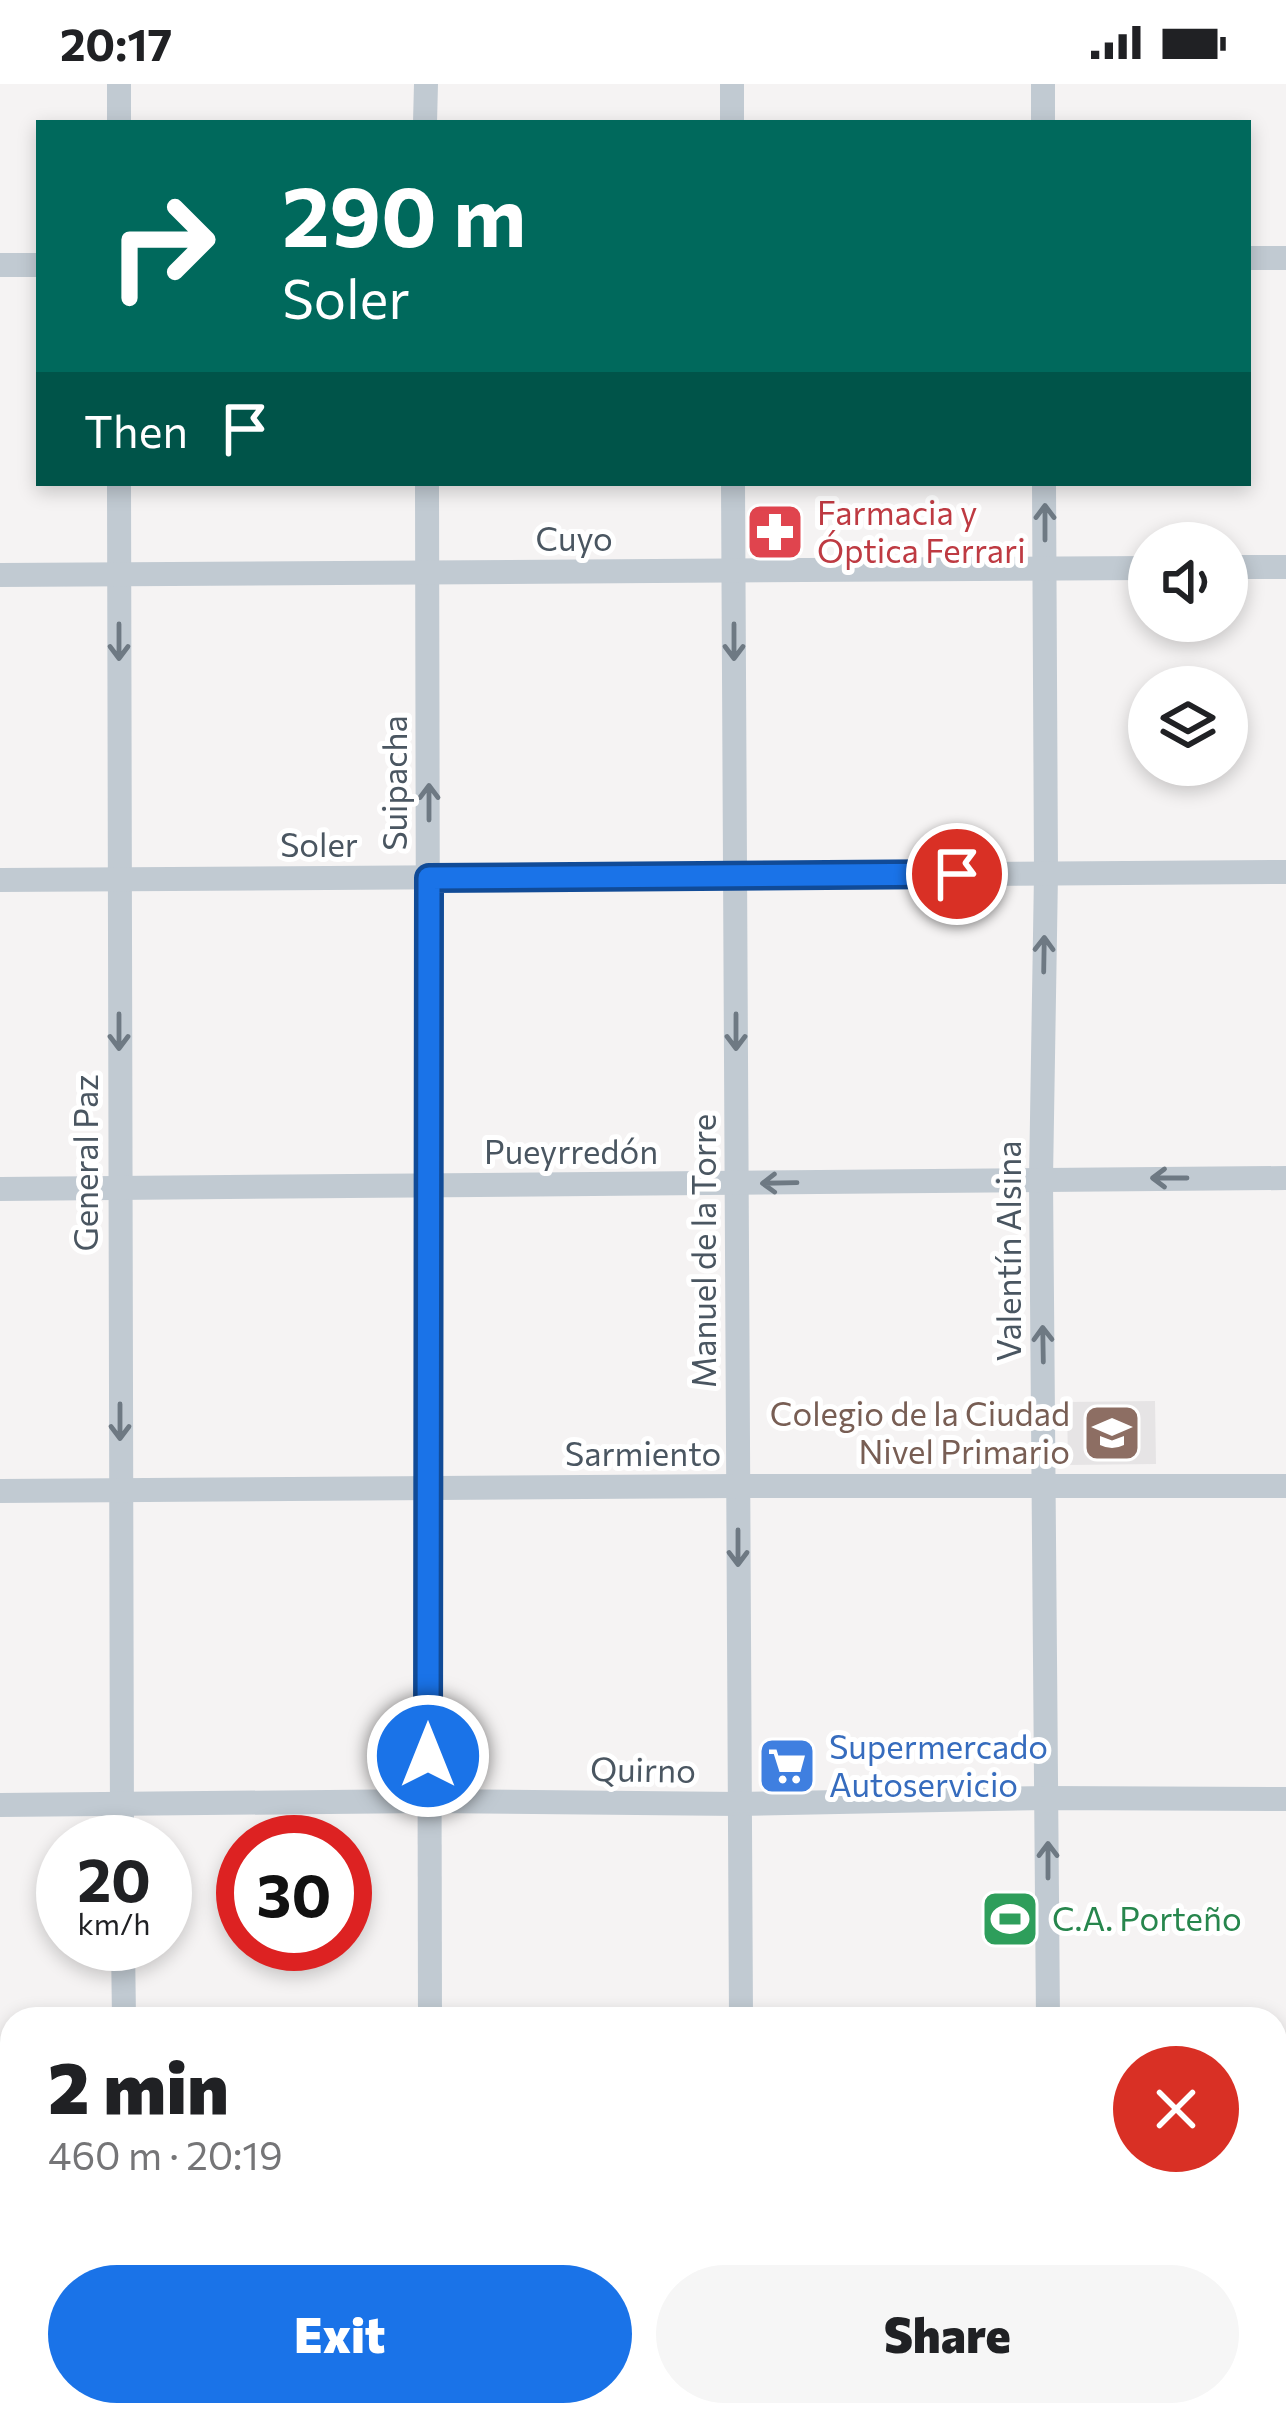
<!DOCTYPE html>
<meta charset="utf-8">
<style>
:root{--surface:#fff;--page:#f6f6f6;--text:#202124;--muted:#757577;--accent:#1a73e8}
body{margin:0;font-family:Commissioner,sans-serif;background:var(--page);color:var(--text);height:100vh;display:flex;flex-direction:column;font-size:45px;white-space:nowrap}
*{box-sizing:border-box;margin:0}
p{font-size:39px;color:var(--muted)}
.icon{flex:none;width:66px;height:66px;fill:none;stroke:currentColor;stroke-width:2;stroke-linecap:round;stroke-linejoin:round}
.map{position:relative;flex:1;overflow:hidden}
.panel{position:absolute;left:0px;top:1923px;width:1287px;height:420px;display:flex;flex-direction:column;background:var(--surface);border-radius:36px 36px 0 0;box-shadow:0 6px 18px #0003}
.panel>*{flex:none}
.guide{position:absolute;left:36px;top:36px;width:1215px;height:366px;border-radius:0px;box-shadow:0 6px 18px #0003;background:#00695c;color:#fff;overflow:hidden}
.fabs{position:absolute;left:1128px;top:438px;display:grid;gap:24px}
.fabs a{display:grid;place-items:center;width:120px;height:120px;border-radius:50%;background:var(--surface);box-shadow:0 6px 18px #0003;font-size:60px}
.speed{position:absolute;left:36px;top:1731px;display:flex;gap:24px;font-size:60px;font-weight:700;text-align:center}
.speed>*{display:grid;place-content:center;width:156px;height:156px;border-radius:50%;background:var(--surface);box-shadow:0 6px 18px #0003;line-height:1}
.speed small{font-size:30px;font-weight:400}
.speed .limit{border:18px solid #d22;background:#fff;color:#111}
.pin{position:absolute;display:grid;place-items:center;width:102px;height:102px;color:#fff;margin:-51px;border:6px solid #fff;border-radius:50%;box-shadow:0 3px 12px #0007}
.me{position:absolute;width:132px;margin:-66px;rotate:0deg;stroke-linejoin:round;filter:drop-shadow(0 0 9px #0008)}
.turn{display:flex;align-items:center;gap:42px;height:252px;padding:0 48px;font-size:54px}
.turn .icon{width:156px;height:156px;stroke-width:2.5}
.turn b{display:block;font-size:84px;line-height:102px}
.then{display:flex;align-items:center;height:114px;padding:0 48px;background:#0003;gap:24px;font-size:45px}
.round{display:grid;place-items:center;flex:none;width:126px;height:126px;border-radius:63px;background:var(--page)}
.head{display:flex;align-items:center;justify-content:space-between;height:204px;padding:0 48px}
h1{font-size:72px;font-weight:800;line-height:90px}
.button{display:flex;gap:24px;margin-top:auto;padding:24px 48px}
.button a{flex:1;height:138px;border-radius:72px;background:var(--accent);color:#fff;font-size:48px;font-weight:800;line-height:138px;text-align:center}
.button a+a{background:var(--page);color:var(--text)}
.status{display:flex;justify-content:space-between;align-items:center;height:84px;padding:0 60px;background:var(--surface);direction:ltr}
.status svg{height:33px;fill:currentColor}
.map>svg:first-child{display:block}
.education{fill:#e6e4e5}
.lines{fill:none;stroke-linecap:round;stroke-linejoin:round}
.minor{stroke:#c1cad2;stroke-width:24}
.oneway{stroke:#6e7983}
.route-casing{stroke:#114b97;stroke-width:30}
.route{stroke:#1a73e8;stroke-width:21}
.labels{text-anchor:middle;stroke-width:10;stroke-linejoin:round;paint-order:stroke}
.health-label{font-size:33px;fill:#be3a42;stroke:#fff;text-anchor:start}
.street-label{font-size:33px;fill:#4a5661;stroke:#fff}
.education-label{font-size:33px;fill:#785e54;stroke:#fff;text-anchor:end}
.shop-label{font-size:33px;fill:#366cbe;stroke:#fff;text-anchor:start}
.leisure-label{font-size:33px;fill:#27864d;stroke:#fff;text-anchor:start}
</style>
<div class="status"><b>20:17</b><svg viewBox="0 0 49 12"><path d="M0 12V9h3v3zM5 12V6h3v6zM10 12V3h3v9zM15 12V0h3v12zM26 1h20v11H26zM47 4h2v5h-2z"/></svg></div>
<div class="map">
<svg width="1286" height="2343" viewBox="0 0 1286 2343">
<rect width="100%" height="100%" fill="#f5f3f3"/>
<!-- education -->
<polygon class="education" points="1155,1317 1156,1380 1068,1381 1067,1318"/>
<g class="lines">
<!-- minor -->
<g class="minor">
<polyline points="732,0 732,39"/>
<polyline points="1043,0 1043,39"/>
<polyline points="119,39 119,0"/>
<polyline points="425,39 426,0"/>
<polyline points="1248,174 1286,174"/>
<polyline points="0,181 39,181"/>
<polyline points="119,399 122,1758"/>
<polyline points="427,399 430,1935"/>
<polyline points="733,399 741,1935"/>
<polyline points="1044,399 1046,790 1041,1095 1048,1935"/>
<polyline points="1227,483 1286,483"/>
<polyline points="0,491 1149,484"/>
<polyline points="0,796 1286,788"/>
<polyline points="0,1105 1286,1094"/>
<polyline points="0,1407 738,1402 1286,1402"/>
<polyline points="0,1721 428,1717 739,1720 1047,1714 1286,1715"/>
<polyline points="123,1860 124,1935"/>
<polyline points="1275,2013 1286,2013"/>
<polyline points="0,2022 12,2022"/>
<polyline points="1275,2323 1286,2323"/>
<polyline points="0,2330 12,2330"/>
<polyline points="124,2331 124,2343"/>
<polyline points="433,2331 433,2343"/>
<polyline points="742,2331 742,2343"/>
<polyline points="1050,2331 1050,2343"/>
</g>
</g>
<!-- one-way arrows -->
<defs><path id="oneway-shaft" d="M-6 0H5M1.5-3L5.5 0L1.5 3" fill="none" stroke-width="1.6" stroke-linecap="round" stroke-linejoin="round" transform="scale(3)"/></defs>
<g class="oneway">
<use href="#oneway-shaft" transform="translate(1045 438) rotate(-90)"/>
<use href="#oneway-shaft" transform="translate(119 558) rotate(90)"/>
<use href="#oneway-shaft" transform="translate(734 558) rotate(90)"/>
<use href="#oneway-shaft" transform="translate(429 718) rotate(-90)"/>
<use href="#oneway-shaft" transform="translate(1044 870) rotate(-89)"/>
<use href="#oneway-shaft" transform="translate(119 948) rotate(90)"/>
<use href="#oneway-shaft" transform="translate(736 948) rotate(90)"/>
<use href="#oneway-shaft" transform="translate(1169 1094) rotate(180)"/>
<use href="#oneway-shaft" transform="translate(779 1099) rotate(179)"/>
<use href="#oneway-shaft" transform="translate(1043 1260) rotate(-91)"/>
<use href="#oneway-shaft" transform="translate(120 1338) rotate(90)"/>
<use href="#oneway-shaft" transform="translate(738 1464) rotate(90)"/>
<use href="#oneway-shaft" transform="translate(1048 1776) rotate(-90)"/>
</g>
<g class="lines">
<defs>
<polyline id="route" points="428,1672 429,794 957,790"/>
</defs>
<!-- route casing -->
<use href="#route" class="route-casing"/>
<!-- route -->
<use href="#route" class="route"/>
</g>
<!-- icons -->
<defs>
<symbol id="pharmacy-square" viewBox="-11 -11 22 22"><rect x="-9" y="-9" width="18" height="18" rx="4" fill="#e0444e" stroke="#fff"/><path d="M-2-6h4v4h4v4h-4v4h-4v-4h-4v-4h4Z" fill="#fff"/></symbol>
<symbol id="school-square" viewBox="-11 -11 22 22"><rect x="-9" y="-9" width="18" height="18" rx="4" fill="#8d6e63" stroke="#fff"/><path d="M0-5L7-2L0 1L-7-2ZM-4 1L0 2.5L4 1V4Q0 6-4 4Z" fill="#fff"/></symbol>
<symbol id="supermarket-square" viewBox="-11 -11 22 22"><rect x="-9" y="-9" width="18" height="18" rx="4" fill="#3f7fe0" stroke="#fff"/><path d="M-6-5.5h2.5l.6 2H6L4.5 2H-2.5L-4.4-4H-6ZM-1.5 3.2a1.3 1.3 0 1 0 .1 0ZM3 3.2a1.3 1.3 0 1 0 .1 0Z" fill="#fff"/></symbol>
<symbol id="stadium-square" viewBox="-11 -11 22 22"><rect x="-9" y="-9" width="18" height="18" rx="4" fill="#2e9e5b" stroke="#fff"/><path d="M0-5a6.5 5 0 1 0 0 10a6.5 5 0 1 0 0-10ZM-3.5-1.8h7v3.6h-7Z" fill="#fff"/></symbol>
</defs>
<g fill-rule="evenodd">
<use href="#pharmacy-square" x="742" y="415" width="66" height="66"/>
<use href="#school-square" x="1079" y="1316" width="66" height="66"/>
<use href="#supermarket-square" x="754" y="1649" width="66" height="66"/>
<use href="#stadium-square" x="977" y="1802" width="66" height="66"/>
</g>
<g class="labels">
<!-- health labels -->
<g class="health-label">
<text x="817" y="441">Farmacia y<tspan x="817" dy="38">Óptica Ferrari</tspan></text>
</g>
<!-- street labels -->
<g class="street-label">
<text x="574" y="467">Cuyo</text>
<text transform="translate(395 699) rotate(-90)" y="12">Suipacha</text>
<text x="319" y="773">Soler</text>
<text x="571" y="1080">Pueyrredón</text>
<text transform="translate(86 1079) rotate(-90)" y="12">General Paz</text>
<text transform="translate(704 1167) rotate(-90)" y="12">Manuel de la Torre</text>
<text transform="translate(1009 1167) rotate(-90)" y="12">Valentín Alsina</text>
<text x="643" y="1382">Sarmiento</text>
<text transform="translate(643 1686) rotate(1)" y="12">Quirno</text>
</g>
<!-- education labels -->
<g class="education-label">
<text x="1070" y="1342">Colegio de la Ciudad<tspan x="1070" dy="38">Nivel Primario</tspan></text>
</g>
<!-- shop labels -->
<g class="shop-label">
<text x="829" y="1675">Supermercado<tspan x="829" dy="38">Autoservicio</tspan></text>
</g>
<!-- leisure labels -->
<g class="leisure-label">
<text x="1052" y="1847">C.A. Porteño</text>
</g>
</g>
</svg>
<div class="fabs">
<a><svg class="icon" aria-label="sound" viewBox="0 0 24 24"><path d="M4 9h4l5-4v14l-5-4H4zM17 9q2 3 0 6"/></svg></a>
<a><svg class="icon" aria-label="layers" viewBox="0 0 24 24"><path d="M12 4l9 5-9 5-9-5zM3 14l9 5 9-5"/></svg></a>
</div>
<div class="speed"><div>20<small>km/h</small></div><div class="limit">30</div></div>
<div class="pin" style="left:957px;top:790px;background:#d93025"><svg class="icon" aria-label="arrive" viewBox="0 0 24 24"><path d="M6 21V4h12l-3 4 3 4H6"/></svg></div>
<svg class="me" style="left:428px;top:1672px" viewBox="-20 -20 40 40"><circle r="17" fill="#1a73e8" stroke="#fff" stroke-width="3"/><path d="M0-11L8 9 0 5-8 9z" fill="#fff"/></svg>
<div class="guide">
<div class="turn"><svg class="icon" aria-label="right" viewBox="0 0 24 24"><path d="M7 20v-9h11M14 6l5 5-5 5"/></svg><div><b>290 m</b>Soler</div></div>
<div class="then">Then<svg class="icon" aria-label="arrive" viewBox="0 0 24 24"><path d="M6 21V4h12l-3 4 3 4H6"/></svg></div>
</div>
<section class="panel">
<div class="head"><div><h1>2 min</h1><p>460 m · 20:19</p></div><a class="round" style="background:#d93025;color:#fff"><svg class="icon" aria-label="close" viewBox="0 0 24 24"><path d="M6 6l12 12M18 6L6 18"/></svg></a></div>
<div class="button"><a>Exit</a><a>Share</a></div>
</section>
</div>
